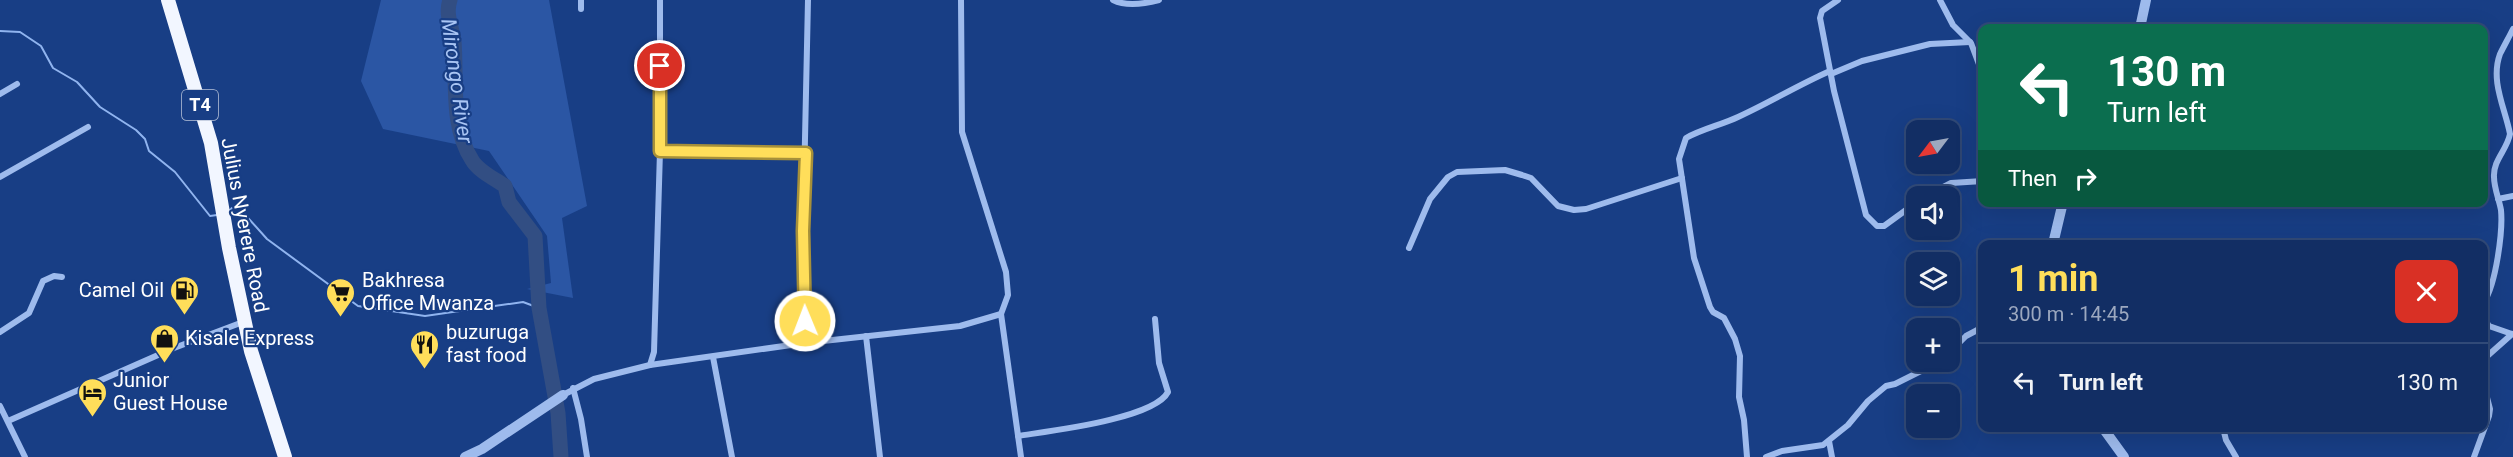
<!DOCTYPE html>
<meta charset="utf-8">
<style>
:root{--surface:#122e64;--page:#1b366a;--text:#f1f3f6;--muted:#9ca8bf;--line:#314a78;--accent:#ffde5a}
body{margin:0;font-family:Roboto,sans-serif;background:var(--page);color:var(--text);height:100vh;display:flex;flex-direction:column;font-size:22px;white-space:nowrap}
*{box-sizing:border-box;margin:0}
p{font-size:20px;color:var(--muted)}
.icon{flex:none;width:33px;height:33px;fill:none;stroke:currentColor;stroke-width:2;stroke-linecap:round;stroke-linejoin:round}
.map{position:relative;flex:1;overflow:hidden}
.panel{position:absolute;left:1978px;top:240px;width:510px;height:192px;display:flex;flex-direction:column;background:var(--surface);border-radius:12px;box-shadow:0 6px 24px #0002,0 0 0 2px var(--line)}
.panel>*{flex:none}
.hud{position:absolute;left:1978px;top:24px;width:510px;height:183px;border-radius:12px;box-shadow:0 6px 24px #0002,0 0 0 2px var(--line);background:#0b6e4f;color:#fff;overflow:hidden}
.needle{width:39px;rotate:238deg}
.buttons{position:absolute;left:1906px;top:120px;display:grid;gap:12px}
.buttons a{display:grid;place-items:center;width:54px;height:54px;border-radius:12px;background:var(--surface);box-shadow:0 6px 24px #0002,0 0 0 2px var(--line);font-size:30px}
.pin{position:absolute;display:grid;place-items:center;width:51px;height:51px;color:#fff;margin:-26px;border:3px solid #fff;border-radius:50%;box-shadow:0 2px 6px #0007}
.me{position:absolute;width:66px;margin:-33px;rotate:359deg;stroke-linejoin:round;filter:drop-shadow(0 0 4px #0008)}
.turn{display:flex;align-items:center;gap:21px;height:126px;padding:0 30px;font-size:27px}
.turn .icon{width:78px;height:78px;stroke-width:2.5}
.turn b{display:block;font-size:42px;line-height:51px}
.then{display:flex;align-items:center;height:57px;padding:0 30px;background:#0003;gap:12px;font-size:22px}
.round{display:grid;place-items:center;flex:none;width:63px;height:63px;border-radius:12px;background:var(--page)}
.summary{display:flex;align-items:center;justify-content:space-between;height:102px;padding:0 30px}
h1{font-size:36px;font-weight:700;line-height:45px;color:var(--accent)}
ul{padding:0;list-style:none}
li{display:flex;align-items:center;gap:18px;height:78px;padding:0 30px;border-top:2px solid var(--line)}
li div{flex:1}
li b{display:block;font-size:22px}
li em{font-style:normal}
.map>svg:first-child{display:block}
.green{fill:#2b56a4}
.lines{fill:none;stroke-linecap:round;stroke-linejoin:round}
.stream{stroke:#90b4ef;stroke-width:2}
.river{stroke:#324e83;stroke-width:15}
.minor{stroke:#9ebbed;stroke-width:6}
.tertiary{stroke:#9ebbed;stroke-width:10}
.trunk{stroke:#f2f6ff;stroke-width:14}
.route-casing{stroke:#a6903a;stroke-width:15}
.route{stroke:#ffde5a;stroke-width:10}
.labels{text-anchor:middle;stroke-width:4.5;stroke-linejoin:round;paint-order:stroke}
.shield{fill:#183e85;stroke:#bac5da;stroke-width:1.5}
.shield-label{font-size:18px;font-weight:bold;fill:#fff}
.street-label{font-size:20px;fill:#fff;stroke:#183e85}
.poi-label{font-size:20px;fill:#fff;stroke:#183e85;text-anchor:start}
.water-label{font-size:21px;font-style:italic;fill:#a9c5f4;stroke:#183e85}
</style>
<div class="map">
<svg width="2513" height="457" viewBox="0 0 2513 457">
<rect width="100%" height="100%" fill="#183e85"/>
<!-- green -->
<polygon class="green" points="381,0 549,0 587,206 562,218 573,298 527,289 551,283 547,236 489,151 383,129 361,81"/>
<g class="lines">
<!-- stream -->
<g class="stream">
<polyline points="0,31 20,32 41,46 53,68 77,82 100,107 136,130 145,139 149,151 175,172 210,216 217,215"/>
<polyline points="228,212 232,208 239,208 267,239 358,306 425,316 523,302 539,308"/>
</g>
<!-- river -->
<path class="river" d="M450 0C445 14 452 27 454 41 457 80 450 126 472 160 478 171 495 179 505 186L509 202 535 236 539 308 558 413 561 457"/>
<!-- minor -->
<g class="minor">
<path d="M1113 0C1127 7 1144 4 1159 0"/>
<polyline points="1838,0 1822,11 1820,18 1834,91 1866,215 1877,226 1884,226 1917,202"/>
<polyline points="1940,0 1953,25 1971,43 1983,75"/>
<polyline points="581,9 581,0"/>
<polyline points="1831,74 1862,61 1930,44 1970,42"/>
<polyline points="0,94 17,84"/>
<polyline points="660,151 806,153"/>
<polyline points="0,177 88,127"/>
<polyline points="1926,196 1951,183 1983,181"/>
<polyline points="2498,199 2513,196"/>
<polyline points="1409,248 1430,199 1448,177 1457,172 1505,170 1522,175 1531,178 1558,206 1574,210 1586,209 1682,178"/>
<path d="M2484 302C2496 284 2503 231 2501 210 2499 199 2494 188 2494 177 2493 160 2507 150 2510 134 2505 108 2490 81 2500 54 2504 46 2509 37 2513 29"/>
<polyline points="1001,314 1021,457"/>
<polyline points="2484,318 2489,326 2512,334"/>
<polyline points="0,332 29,313 43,281 54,276 62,277"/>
<polyline points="866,336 880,457"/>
<polyline points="805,343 803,231 808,0"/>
<polyline points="1950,352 1966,336 1983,327"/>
<polyline points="713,357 732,457"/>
<polyline points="2484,359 2512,334"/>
<polyline points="650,365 805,343 960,326 1001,314 1008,295 1006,272 962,132 961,0"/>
<polyline points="573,388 581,419 587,457"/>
<polyline points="563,395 594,379 650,365 654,352 660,151 660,0"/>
<polyline points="0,406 25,457"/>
<polyline points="8,421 174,348 243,322"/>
<polyline points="2223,428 2226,440 2236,457"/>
<path d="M1018 436C1049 431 1154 419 1168 392L1159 363 1155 319"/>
<polyline points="1829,441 1832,457"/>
<path d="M1747 457 1744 420 1739 397 1740 356 1735 339 1724 318 1713 312 1710 307 1694 258 1679 159 1686 138C1702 129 1721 125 1738 117 1769 103 1798 85 1830 71"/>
<polyline points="1766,457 1782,451 1823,445 1848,425 1868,401 1886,386 1895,384 1939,362"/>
<polyline points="2474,457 2489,416 2490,409 2484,386"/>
</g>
<!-- tertiary -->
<g class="tertiary">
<polyline points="2140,28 2146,0"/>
<polyline points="2053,244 2063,202"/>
<polyline points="2103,428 2124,457"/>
<polyline points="465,457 482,449 563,395"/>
</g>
<!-- trunk -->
<polyline class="trunk" points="168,0 211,143 229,248 251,351 285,457"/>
</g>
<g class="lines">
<defs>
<polyline id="route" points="660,66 660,151 806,153 803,231 805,321"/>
</defs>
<!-- route casing -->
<use href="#route" class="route-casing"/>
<!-- route -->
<use href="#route" class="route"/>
</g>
<!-- icons -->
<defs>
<symbol id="fuel-pin" viewBox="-11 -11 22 30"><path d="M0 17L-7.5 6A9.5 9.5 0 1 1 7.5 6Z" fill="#ffde5a" stroke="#183e85"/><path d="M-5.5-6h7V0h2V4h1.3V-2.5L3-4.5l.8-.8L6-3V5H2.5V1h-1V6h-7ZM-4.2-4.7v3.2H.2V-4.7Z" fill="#111"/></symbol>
<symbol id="supermarket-pin" viewBox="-11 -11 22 30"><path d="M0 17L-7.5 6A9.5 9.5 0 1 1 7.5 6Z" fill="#ffde5a" stroke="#183e85"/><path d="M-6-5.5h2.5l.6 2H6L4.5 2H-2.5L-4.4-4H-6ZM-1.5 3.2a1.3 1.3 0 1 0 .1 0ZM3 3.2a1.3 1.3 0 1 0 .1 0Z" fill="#111"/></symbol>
<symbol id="shop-pin" viewBox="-11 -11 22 30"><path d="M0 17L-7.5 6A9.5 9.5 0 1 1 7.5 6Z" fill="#ffde5a" stroke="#183e85"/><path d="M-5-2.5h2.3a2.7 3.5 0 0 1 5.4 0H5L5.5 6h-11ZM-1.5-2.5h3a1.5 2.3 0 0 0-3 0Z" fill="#111"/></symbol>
<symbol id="restaurant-pin" viewBox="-11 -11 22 30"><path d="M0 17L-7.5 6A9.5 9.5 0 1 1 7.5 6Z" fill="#ffde5a" stroke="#183e85"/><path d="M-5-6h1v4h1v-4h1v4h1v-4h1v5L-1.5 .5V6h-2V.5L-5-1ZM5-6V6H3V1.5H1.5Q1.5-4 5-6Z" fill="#111"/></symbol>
<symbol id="hotel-pin" viewBox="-11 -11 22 30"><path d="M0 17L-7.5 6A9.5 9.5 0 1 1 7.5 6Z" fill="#ffde5a" stroke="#183e85"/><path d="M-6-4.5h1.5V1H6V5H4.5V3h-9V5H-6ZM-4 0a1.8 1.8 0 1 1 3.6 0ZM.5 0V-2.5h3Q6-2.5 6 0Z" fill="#111"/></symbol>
</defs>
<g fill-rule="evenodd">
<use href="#fuel-pin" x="168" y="274" width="33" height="45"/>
<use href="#supermarket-pin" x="324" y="276" width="33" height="45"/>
<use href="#shop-pin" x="148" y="322" width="33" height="45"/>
<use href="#restaurant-pin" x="408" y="328" width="33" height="45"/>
<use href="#hotel-pin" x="76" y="376" width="33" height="45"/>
</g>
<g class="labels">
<!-- shield labels -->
<rect class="shield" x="182" y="90" width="36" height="30" rx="4.5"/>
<g class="shield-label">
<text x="200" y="111">T4</text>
</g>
<!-- street labels -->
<g class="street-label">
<text transform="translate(245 225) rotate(79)" y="7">Julius Nyerere Road</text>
</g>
<!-- poi labels -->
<g class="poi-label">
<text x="362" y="287">Bakhresa<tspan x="362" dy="23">Office Mwanza</tspan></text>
<text x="164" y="297" text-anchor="end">Camel Oil</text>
<text x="446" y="339">buzuruga<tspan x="446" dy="23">fast food</tspan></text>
<text x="185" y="345">Kisale Express</text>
<text x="113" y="387">Junior<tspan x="113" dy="23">Guest House</tspan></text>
</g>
<!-- water labels -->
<g class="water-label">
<text transform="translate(457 81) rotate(82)" y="7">Mirongo River</text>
</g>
</g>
</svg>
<div class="buttons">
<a><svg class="needle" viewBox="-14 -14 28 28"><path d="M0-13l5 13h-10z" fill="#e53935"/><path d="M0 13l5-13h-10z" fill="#9ca8bf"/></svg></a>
<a><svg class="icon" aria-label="sound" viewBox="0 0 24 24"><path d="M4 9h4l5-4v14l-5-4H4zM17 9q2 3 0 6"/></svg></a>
<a><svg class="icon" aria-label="layers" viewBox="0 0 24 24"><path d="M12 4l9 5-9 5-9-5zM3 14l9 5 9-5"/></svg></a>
<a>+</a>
<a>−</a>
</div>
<div class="pin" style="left:660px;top:66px;background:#d93025"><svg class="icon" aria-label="arrive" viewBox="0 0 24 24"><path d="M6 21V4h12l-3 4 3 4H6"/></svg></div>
<svg class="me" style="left:805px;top:321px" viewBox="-20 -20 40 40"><circle r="17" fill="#ffde5a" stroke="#fff" stroke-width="3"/><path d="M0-11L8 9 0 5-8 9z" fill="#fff"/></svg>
<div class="hud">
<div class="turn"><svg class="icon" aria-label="left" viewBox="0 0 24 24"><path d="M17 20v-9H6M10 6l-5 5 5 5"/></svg><div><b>130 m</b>Turn left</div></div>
<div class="then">Then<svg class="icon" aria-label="right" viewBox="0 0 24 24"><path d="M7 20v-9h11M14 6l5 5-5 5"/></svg></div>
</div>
<section class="panel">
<div class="summary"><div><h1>1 min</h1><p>300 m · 14:45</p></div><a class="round" style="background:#d93025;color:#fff"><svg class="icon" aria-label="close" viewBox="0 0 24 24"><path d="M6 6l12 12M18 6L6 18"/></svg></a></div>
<ul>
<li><svg class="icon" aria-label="left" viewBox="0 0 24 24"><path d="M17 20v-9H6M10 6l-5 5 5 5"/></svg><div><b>Turn left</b></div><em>130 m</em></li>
</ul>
</section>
</div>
